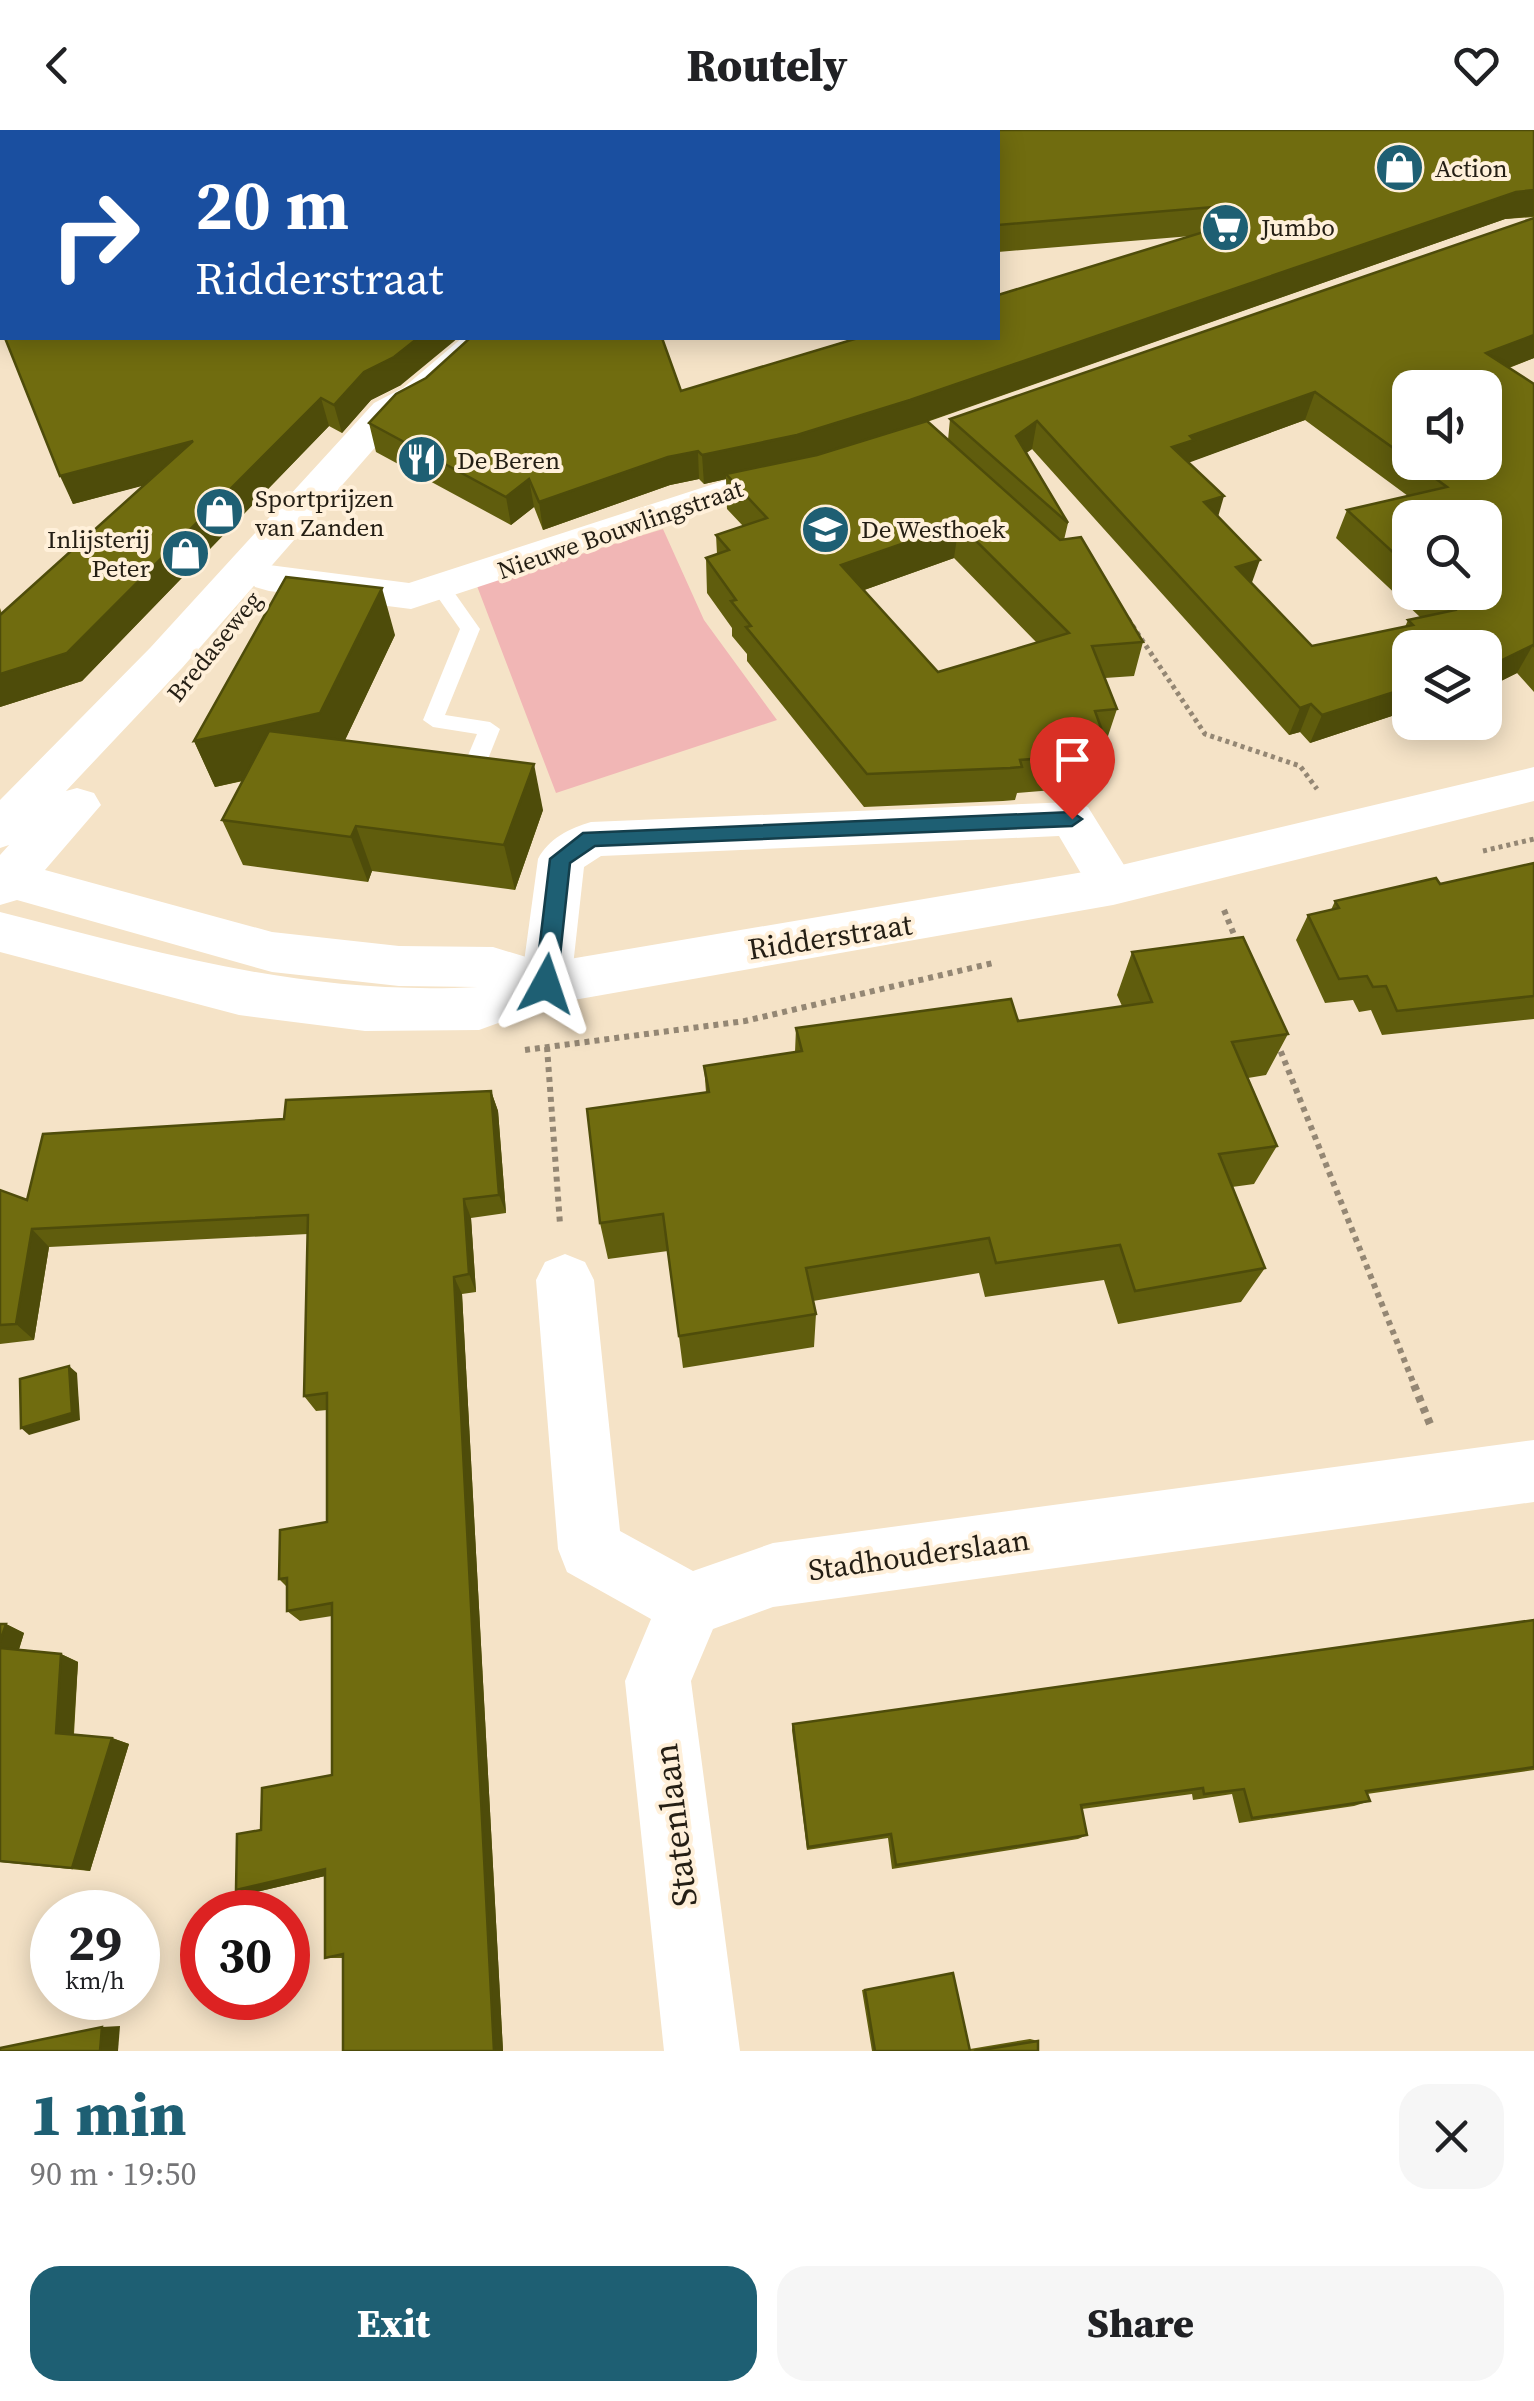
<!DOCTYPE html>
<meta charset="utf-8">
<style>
:root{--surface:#fff;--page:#f6f6f6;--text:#202124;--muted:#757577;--accent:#1e5f73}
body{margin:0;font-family:"Source Serif 4",serif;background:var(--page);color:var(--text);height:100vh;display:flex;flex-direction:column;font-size:38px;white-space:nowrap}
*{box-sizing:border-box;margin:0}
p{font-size:32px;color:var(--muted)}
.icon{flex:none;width:55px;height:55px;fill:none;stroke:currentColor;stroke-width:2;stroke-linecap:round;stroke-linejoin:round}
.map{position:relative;height:1921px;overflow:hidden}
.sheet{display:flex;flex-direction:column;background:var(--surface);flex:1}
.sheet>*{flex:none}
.hud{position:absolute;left:0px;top:0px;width:1000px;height:210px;box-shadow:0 5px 25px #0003;background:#1a4fa0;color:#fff;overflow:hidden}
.fabs{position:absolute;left:1392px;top:240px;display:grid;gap:20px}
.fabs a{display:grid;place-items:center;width:110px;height:110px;border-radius:20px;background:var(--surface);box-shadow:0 5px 25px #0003;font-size:50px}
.speed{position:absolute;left:30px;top:1760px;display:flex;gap:20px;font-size:50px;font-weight:700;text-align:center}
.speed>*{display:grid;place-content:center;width:130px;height:130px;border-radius:50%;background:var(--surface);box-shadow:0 5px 25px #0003;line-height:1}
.speed small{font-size:25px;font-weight:400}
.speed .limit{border:15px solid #d22;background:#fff;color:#111}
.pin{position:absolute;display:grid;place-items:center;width:85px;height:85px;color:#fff;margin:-102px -42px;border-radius:50% 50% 50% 0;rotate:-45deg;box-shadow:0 0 10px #0007}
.pin .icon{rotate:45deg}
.me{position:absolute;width:110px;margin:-55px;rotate:5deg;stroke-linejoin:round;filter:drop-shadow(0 0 8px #0008)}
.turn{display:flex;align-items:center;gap:35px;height:210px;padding:0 30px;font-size:45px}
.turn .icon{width:130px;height:130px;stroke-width:2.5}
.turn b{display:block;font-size:70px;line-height:85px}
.round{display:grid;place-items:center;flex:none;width:105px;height:105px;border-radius:30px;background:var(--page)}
.headline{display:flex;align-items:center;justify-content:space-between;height:170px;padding:0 30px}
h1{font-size:60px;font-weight:800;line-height:75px;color:var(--accent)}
.button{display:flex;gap:20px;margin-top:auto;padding:20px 30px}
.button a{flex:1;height:115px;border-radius:30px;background:var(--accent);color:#fff;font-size:40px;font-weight:800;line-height:115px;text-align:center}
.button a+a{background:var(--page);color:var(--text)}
header{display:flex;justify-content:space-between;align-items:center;height:130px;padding:0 30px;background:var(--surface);font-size:45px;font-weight:800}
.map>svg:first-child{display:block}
.green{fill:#f1b6b5}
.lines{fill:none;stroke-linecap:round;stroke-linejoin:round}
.path-far2{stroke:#948774;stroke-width:5;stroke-dasharray:4 4;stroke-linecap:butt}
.path-far1{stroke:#948774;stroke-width:6;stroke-dasharray:5 5;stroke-linecap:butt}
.path{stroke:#948774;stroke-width:8;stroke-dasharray:6 6;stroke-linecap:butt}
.lane{fill:#fff;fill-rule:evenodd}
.street{fill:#fff;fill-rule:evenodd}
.secondary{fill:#fff;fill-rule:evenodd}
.wall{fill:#605d0d;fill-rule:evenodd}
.shaded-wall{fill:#4e4c0a}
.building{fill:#706c0f;stroke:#4e4c0a;stroke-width:2.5;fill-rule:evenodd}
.route{fill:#1e5f73;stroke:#143e4b;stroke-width:2.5}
.labels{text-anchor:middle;stroke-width:8;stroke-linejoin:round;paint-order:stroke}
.far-poi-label{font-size:25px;fill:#241e14;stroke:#fff0da;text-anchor:start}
.far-street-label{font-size:25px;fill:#241e14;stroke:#fff0da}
.street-label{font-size:30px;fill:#241e14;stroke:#fff0da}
.near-street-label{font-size:35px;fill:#241e14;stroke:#fff0da}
</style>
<header><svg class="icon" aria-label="back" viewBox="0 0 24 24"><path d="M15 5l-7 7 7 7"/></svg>Routely<svg class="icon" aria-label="heart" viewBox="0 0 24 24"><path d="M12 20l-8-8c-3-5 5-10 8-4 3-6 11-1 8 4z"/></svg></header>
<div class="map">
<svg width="1534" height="1921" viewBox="0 0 1534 1921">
<rect width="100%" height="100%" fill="#f5e3c7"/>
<!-- green -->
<polygon class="green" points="663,399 704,490 777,590 556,663 477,456"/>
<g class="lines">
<!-- path-far2 -->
<g class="path-far2">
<polyline points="1128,489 1205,604 1300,636 1317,659"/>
<polyline points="1483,721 1534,709"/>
</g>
<!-- path-far1 -->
<g class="path-far1">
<polyline points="1224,780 1237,812"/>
<polyline points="1277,912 1415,1257"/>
<polyline points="547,917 560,1094"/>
<polyline points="525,920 745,891 993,833"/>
</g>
<!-- path -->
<polyline class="path" points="1414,1255 1430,1294"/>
<!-- lane -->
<polygon class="lane" points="442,453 449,455 480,499 445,585 490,592 500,599 478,654 467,662 456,654 477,604 433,597 423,590 460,499 432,459"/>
<!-- street -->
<g class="street">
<polygon points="795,338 808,341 814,349 808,357 754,366 411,479 269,461 255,457 249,448 255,439 269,435 409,453 735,347"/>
<path d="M1072 672 1088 677 1137 756 1130 769 1113 774 1096 769 1059 706 601 726 584 737 571 854 564 868 546 874 528 868 521 854 538 729C548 709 570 698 591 692Z"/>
<polygon points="565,1124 585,1132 594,1150 620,1401 693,1441 773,1413 1534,1310 1534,1372 773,1477 713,1499 691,1551 740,1921 664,1921 625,1551 651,1489 567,1442 558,1419 536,1150 545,1132"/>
</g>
<!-- secondary -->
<g class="secondary">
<polygon points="537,0 568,0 569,2 539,2"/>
<path d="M462 208H501L429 274 400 289 182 538 66 661 77 658 94 663 101 675 45 740 272 802 399 816 493 817 546 833 1113 737 1534 637V671L1113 775 551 874 479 900 365 901 239 885 0 822V782C165 824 306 866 478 857L399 856 272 842 17 770 0 775V725L9 715 0 718V670L150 518 374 273 403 258Z"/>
</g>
</g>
<!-- wall -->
<g class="wall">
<polygon points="0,0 454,0 453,2 2,2 2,137 0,137"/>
<path d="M622 0H1534V87L1505 89 927 292 948 310 950 289 1534 88V228L1509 238 1534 254V562L1517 543 1485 559V518H1410V580L1310 613 1300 602 1289 605 1032 319 1026 323 1068 393 1064 410 1143 512 1134 546 1105 548 1117 579 1106 612 1110 623 1101 656 1017 663 1015 670 1003 671 864 677 747 531V524L732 506V498L707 463 706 428 717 424 716 405 743 396 727 379 726 349 704 354 699 349 670 355 543 400 534 377 511 395 376 322 369 293 426 248 681 261 1191 106 998 122V2H622ZM1410 258 1485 332H1410ZM1305 290 1408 366 1347 380 1336 408 1420 487 1408 490 1405 497 1312 516 1252 453 1189 332ZM1410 388 1485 462H1410ZM954 428 1037 513 938 542 864 460Z"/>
<polygon points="5,208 401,255 371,270 342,303 329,296 82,551 0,577 0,478 2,484 144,355 73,374"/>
<polygon points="395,505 345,610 543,680 515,760 372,741 368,752 243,735 222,690 243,651 215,657 194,611"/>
<polygon points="1534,733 1534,889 1382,905 1371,880 1359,882 1353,870 1325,873 1296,810 1308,785 1331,780 1335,771 1440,754"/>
<polygon points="1132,822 1288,904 1266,945 1248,948 1277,1016 1254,1054 1232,1057 1265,1138 1241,1172 1118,1194 1104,1150 985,1167 979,1143 813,1171 816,1184 814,1217 683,1238 668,1121 608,1129 600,1093 706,962 704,936 795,922 796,898 1018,891 1122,876 1117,865"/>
<polygon points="491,961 498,981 506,1083 471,1088 476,1162 462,1164 503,1921 343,1921 343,1828 325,1828 325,1746 252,1763 261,1700 332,1645 332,1486 300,1491 287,1481 287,1457 279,1449 327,1392 327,1280 316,1281 304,1266 308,1104 49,1117 34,1210 0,1214 0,1060 27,1070 284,989"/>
<polygon points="1534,1490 1534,1640 1367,1664 1370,1671 1354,1676 1239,1693 1232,1664 1193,1670 1192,1664 1082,1679 1087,1705 1078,1709 892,1739 888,1708 807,1720 792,1600 793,1594"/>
<polygon points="0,1494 6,1494 24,1503 19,1519 61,1524 78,1532 74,1604 112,1608 129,1614 90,1741 0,1732"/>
<polygon points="953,1843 970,1919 1030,1909 1038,1911 1038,1921 872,1921 862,1860"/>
</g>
<!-- shaded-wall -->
<g class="shaded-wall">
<polygon points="1534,60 1534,86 1505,89 908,298 796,333 726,344 726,349 704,354 702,325 1516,62"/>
<polygon points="1534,205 1534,228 1473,251 1486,223"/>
<polygon points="418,208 458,208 401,255 371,270 342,303 334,275 364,242"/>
<polygon points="1315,262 1305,290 1188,333 1172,317 1190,306"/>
<polygon points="321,268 329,296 82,551 0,577 0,544"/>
<polygon points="1037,291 1032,319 1011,334 1016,306"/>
<polygon points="193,311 203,340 73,374 60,346"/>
<polygon points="698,321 699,349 670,355 543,400 539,372 668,327"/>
<polygon points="529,349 534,377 511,395 506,367"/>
<polygon points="1224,366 1216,394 1204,372"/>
<polygon points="959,394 954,428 839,469 841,435"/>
<polygon points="1260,430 1250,458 1236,437"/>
<polygon points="382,458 395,505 336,629 215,657 194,611"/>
<polygon points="1533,515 1517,543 1485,559 1485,540 1488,537"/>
<polygon points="1410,557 1410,580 1310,613 1322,585"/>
<polygon points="1311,574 1300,602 1289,605 1300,578"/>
<polygon points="534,634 543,680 515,760 504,715"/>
<polygon points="356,696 372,741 368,752 351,707"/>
<polygon points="491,961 498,981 506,1083 499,1065"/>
<polygon points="464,1069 471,1088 476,1162 469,1144"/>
<polygon points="32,1099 49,1117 34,1210 16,1194"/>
<polygon points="454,1147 462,1164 503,1921 494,1921"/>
<polygon points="69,1236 77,1243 80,1290 29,1305 21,1298"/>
<polygon points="6,1494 24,1503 17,1526 0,1518 0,1512"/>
<polygon points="61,1524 78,1532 73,1609 56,1603"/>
<polygon points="112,1608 129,1614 90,1741 72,1738"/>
<polygon points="325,1739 338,1743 252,1763 236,1760"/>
<polygon points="120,1896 118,1921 100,1921 102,1897"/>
</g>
<!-- building -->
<g class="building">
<polygon points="0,0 409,0 407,2 2,2 2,110 0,110"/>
<polygon points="696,0 1534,0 1534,60 1516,62 910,270 797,305 702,325 698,321 668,327 539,372 529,349 506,367 369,293 396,264 426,248 470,208 662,208 681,261 858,208 998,208 998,165 1217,98 1213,77 998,95 998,2 698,2"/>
<path d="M1534 88V205L1486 223 1534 254V516L1533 515 1488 537 1485 540V518H1410V557L1322 585 1311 574 1300 578 1037 291 1016 306 1068 393 950 289ZM1410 258H1485V332H1413L1447 357 1347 380 1410 438V388H1485V462H1436L1455 480 1408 490 1413 495 1312 516 1236 437 1260 430 1204 372 1224 366 1172 317 1194 310 1190 306 1315 262 1410 330Z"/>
<polygon points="5,208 418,208 394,227 364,242 334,275 321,268 67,523 0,544 0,485 193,311 60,346"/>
<path d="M927 291 1060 410 1081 407 1143 512 1092 516 1117 579 1095 581 1110 623 1020 630 1022 637 1010 638 867 644 746 497 751 496 731 471 736 470 706 428 729 420 716 405 767 388 726 344 817 325ZM959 394 1069 503 938 542 841 435Z"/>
<polygon points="286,447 382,458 320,583 194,611"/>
<polygon points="269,601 534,634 504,715 356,696 351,707 222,690"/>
<polygon points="1534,733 1534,866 1397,881 1386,856 1373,857 1367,846 1339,849 1308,785 1339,778 1335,771 1436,748 1440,754"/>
<polygon points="1243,807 1288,904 1232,912 1277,1016 1219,1024 1265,1138 1135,1161 1120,1115 996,1133 989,1108 806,1138 816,1184 679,1206 663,1084 600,1093 587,979 709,962 704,936 802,921 796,898 1011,869 1018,891 1152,872 1132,822"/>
<polygon points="491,961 499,1065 464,1069 469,1144 454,1147 494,1921 343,1921 343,1824 325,1828 325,1739 236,1760 237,1704 261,1700 262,1658 332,1645 332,1473 287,1481 287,1448 279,1449 280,1400 327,1392 327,1263 304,1266 308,1085 32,1099 16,1194 0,1195 0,1060 27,1070 43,1004 284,989 286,970"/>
<polygon points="69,1236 72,1283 21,1298 20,1249"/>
<polygon points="1534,1490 1534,1637 1366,1661 1370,1671 1252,1688 1244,1659 1204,1664 1203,1658 1081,1675 1087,1705 896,1735 891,1704 808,1717 793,1594"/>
<polygon points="0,1494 6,1494 0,1512"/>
<polygon points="0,1518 61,1524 56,1603 112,1608 72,1738 0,1731"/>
<polygon points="953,1843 970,1921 875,1921 865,1860"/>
<polygon points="102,1897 100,1921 0,1921 0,1918"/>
<polygon points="1038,1911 1038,1921 974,1921"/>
</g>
<!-- route -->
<polygon class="route" points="1072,682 1082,689 1072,696 595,716 570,733 557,854 546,863 535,854 550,729 583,703"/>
<!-- icons -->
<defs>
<symbol id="shop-disc" viewBox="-11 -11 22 22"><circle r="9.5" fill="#1e5f73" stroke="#fff0da"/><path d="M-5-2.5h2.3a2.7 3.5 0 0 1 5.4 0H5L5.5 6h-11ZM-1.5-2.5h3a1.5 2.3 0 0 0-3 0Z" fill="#fff"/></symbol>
<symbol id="supermarket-disc" viewBox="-11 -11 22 22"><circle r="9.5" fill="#1e5f73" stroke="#fff0da"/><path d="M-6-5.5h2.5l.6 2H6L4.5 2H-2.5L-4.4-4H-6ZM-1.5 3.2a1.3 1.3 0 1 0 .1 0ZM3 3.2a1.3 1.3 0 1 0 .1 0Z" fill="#fff"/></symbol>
<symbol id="restaurant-disc" viewBox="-11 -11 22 22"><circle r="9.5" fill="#1e5f73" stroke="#fff0da"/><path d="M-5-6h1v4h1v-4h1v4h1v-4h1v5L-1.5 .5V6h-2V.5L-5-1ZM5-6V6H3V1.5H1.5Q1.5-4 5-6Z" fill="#fff"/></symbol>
<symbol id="school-disc" viewBox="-11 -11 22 22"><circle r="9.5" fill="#1e5f73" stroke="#fff0da"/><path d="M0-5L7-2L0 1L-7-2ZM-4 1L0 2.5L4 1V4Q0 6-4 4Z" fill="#fff"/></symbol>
</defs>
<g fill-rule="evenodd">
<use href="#shop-disc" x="1372" y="10" width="55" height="55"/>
<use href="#supermarket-disc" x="1198" y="70" width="55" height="55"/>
<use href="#restaurant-disc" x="394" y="302" width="55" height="55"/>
<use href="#shop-disc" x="192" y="354" width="55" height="55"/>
<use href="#school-disc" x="798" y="372" width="55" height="55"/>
<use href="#shop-disc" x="158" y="396" width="55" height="55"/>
</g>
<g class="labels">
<!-- far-poi labels -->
<g class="far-poi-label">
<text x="1435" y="47">Action</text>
<text x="1261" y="106">Jumbo</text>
<text x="457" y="339">De Beren</text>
<text x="255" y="377">Sportprijzen<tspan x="255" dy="29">van Zanden</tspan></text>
<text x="861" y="408">De Westhoek</text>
<text x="150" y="418" text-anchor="end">Inlijsterij<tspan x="150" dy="29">Peter</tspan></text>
</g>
<!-- far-street labels -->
<g class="far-street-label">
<text transform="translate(620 399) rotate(-19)" y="9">Nieuwe Bouwlingstraat</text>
<text transform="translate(214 516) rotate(-51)" y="9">Bredaseweg</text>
</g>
<!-- street labels -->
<g class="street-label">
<text transform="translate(830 807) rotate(-9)" y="10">Ridderstraat</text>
<text transform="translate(919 1425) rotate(-8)" y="10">Stadhouderslaan</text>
</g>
<!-- near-street labels -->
<g class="near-street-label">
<text transform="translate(675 1695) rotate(-97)" y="12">Statenlaan</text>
</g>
</g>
</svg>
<div class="fabs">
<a><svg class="icon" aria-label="sound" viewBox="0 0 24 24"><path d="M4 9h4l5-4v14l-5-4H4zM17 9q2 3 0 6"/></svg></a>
<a><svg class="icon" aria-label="search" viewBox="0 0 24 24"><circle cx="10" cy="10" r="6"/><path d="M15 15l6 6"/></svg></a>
<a><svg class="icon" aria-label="layers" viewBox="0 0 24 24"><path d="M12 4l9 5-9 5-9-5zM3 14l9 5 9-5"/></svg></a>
</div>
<div class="speed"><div>29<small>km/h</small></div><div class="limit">30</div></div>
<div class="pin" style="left:1072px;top:689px;background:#d93025"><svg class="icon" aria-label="arrive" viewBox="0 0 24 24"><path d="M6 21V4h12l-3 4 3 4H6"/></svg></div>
<svg class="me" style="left:546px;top:854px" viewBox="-20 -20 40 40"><path d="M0-17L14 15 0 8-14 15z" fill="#1e5f73" stroke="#fff" stroke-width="4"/></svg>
<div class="hud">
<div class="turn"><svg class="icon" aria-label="right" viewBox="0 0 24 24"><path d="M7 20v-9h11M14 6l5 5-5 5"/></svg><div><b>20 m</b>Ridderstraat</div></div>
</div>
</div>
<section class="sheet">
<div class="headline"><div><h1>1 min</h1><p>90 m · 19:50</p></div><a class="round"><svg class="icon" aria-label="close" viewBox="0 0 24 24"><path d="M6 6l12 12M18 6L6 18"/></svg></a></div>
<div class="button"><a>Exit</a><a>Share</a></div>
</section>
